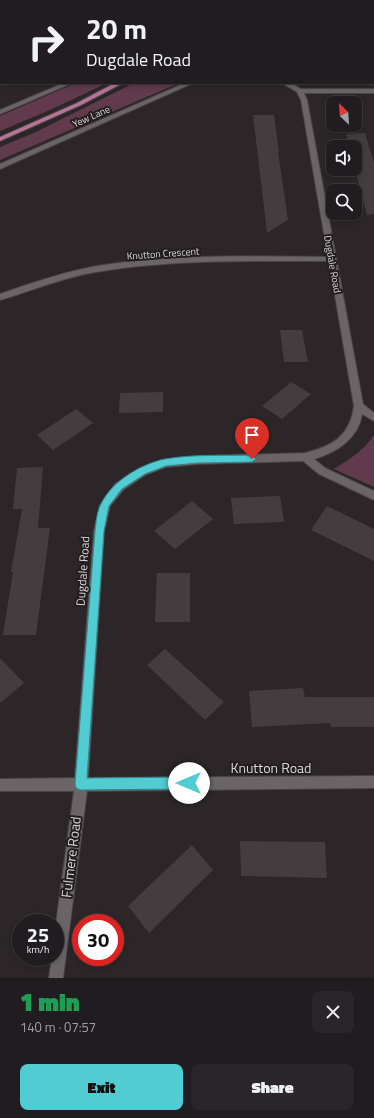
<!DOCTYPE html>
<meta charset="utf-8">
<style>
:root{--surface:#211c1f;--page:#292528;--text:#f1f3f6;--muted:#a2a1a4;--line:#3e3a3d;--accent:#51ccd3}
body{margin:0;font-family:"Titillium Web",sans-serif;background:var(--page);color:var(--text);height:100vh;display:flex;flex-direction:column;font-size:15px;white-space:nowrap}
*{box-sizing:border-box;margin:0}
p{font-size:13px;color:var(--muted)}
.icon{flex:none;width:22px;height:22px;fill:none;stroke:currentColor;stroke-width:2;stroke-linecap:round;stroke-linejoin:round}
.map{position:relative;height:978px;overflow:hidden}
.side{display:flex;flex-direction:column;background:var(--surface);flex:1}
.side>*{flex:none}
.guide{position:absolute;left:0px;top:0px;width:374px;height:84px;box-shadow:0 2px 6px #0003,0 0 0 1px var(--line);background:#211c1f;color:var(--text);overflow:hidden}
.needle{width:26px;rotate:335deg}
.tools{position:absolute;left:326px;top:96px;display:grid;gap:8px}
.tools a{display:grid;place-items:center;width:36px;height:36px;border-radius:8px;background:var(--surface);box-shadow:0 2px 6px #0003,0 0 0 1px var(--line);font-size:20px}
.speed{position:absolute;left:12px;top:914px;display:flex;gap:8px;font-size:20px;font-weight:700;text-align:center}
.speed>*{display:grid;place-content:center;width:52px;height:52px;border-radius:50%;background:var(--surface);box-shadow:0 2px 6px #0003,0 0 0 1px var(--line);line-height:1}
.speed small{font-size:10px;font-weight:400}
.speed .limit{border:6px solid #d22;background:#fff;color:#111}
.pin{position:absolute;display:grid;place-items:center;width:34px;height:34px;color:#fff;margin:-41px -17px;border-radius:50% 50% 50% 0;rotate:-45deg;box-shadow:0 0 4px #0007}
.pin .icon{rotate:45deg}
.me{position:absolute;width:44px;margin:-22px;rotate:270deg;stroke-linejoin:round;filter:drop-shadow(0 0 3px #0008)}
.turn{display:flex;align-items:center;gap:14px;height:84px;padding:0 20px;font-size:18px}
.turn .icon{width:52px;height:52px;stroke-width:2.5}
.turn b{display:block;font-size:28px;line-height:34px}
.round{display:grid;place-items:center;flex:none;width:42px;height:42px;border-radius:8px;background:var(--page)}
.head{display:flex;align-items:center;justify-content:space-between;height:68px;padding:0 20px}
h1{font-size:24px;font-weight:800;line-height:30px;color:#1e9e55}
.action{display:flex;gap:8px;margin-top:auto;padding:8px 20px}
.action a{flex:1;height:46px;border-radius:8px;background:var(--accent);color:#111;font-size:16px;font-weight:800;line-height:46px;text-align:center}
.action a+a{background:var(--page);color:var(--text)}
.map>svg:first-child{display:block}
.green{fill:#613b4d}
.building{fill:#433d3f}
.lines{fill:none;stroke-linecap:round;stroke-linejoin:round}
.minor-casing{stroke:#484346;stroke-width:2}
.major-casing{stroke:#484346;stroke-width:2}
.minor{fill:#6b6467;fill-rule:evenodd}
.major{fill:#b87396;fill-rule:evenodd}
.route{fill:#51ccd3;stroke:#358589}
.labels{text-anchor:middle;stroke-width:4;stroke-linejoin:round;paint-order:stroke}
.far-street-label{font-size:10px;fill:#dbd7d9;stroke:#231d1f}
.street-label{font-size:12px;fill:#dbd7d9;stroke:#231d1f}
.near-street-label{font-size:14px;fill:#dbd7d9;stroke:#231d1f}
</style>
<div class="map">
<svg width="374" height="978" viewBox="0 0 374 978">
<rect width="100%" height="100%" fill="#2c2629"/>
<!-- green -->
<g class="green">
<polygon points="76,83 107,83 50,110 0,131 0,116"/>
<polygon points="134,83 179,83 0,160 0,147 36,132"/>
<path d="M374 435V487L334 469C350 459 363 451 374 435Z"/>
</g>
<!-- building -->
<g class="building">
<polygon points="253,115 274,115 279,152 278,152 288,220 267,233"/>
<polygon points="365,133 374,163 374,214 367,215 355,169 355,147 349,147 346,134"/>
<polygon points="280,330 302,330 308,362 284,362"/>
<polygon points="291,382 311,394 282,419 262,406"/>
<polygon points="163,392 163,412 119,413 120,393"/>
<polygon points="76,409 93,423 53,450 37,435"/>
<polygon points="43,467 38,528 50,528 36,635 3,635 13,572 11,572 22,509 13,509 17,468"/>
<polygon points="280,496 284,522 234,524 231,498"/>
<polygon points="192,501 213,519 175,549 154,531"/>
<polygon points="327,506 374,529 374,561 311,530"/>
<polygon points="157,573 190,573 190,622 155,622"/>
<polygon points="165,649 224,702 205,720 147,665"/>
<polygon points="0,658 24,683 0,703"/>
<polygon points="303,688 305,697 374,697 374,727 331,727 330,723 252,727 249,691"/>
<polygon points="240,841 325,842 327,878 241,876"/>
<polygon points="192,845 213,870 149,933 128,906"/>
</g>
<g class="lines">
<defs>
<g id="minor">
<polygon points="43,0 50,0 42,1"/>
<polygon points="217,0 223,0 216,1"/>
<polygon points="306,0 313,0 305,1"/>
<rect x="0" y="19" width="1" height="4"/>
<polygon points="64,83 72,83 0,114 0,110"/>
<polygon points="185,83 193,83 0,169 0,164"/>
<path d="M282 83H290L301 89H374V93H304L307 100 363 404 374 413V421L362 414C359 438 336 453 314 459L325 468 374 491V500L319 474 303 461 198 464 166 467 145 475 123 490 110 506 104 531 88 778 374 776V788L87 791 63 978H49L52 957H55V931L74 791H0V779L75 778 94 531 100 505 115 484 139 469 162 460 198 456 305 453C333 446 350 436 354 406L329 261C252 261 173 259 96 272 63 277 32 291 0 300V294C31 283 64 272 97 266 173 254 251 256 328 257L301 100 297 92Z"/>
</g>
<g id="major">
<polygon points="257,0 263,0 256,1"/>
<polygon points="115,83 123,83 81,105 0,141 0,137 77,103"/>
</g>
</defs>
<!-- minor casing -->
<use href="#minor" class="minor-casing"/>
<!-- major casing -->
<use href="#major" class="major-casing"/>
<!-- minor -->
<use href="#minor" class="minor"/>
<!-- major -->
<use href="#major" class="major"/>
</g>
<!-- route -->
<path class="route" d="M252 455 256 459 252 462 198 463 166 466 145 474 122 489 109 506 104 531 87 778 189 777 193 779 194 783 193 787 189 789 80 790 76 788 75 784 95 531C96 522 97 511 101 504 112 481 141 464 165 459 193 454 223 456 252 455Z"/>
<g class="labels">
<!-- far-street labels -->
<g class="far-street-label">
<text transform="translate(91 116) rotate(-24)" y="4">Yew Lane</text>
<text transform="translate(163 253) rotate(-4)" y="4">Knutton Crescent</text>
<text transform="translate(333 264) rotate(80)" y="4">Dugdale Road</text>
</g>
<!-- street labels -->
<g class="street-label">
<text transform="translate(83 571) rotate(-86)" y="4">Dugdale Road</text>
</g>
<!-- near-street labels -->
<g class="near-street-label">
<text x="271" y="773">Knutton Road</text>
<text transform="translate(71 857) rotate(-83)" y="5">Fulmere Road</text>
</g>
</g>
</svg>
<div class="tools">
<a><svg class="needle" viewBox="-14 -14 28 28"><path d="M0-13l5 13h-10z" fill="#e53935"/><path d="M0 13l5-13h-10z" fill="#a2a1a4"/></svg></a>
<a><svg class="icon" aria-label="sound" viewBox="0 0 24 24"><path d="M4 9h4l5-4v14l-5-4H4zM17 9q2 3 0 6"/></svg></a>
<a><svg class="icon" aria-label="search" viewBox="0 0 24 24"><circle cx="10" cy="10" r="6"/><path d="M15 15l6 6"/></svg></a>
</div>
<div class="speed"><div>25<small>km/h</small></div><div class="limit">30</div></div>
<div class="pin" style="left:252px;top:459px;background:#d93025"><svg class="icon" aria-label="arrive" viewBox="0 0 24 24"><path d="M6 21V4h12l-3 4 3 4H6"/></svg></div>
<svg class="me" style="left:189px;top:783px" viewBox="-20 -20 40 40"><circle r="19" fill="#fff"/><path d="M0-13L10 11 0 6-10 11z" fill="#51ccd3"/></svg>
<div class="guide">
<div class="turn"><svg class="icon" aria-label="right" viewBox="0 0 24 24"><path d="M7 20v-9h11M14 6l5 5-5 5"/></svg><div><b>20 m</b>Dugdale Road</div></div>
</div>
</div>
<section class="side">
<div class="head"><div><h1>1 min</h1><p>140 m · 07:57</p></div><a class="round"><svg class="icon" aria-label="close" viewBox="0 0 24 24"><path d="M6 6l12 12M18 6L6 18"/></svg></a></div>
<div class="action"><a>Exit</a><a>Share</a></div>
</section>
